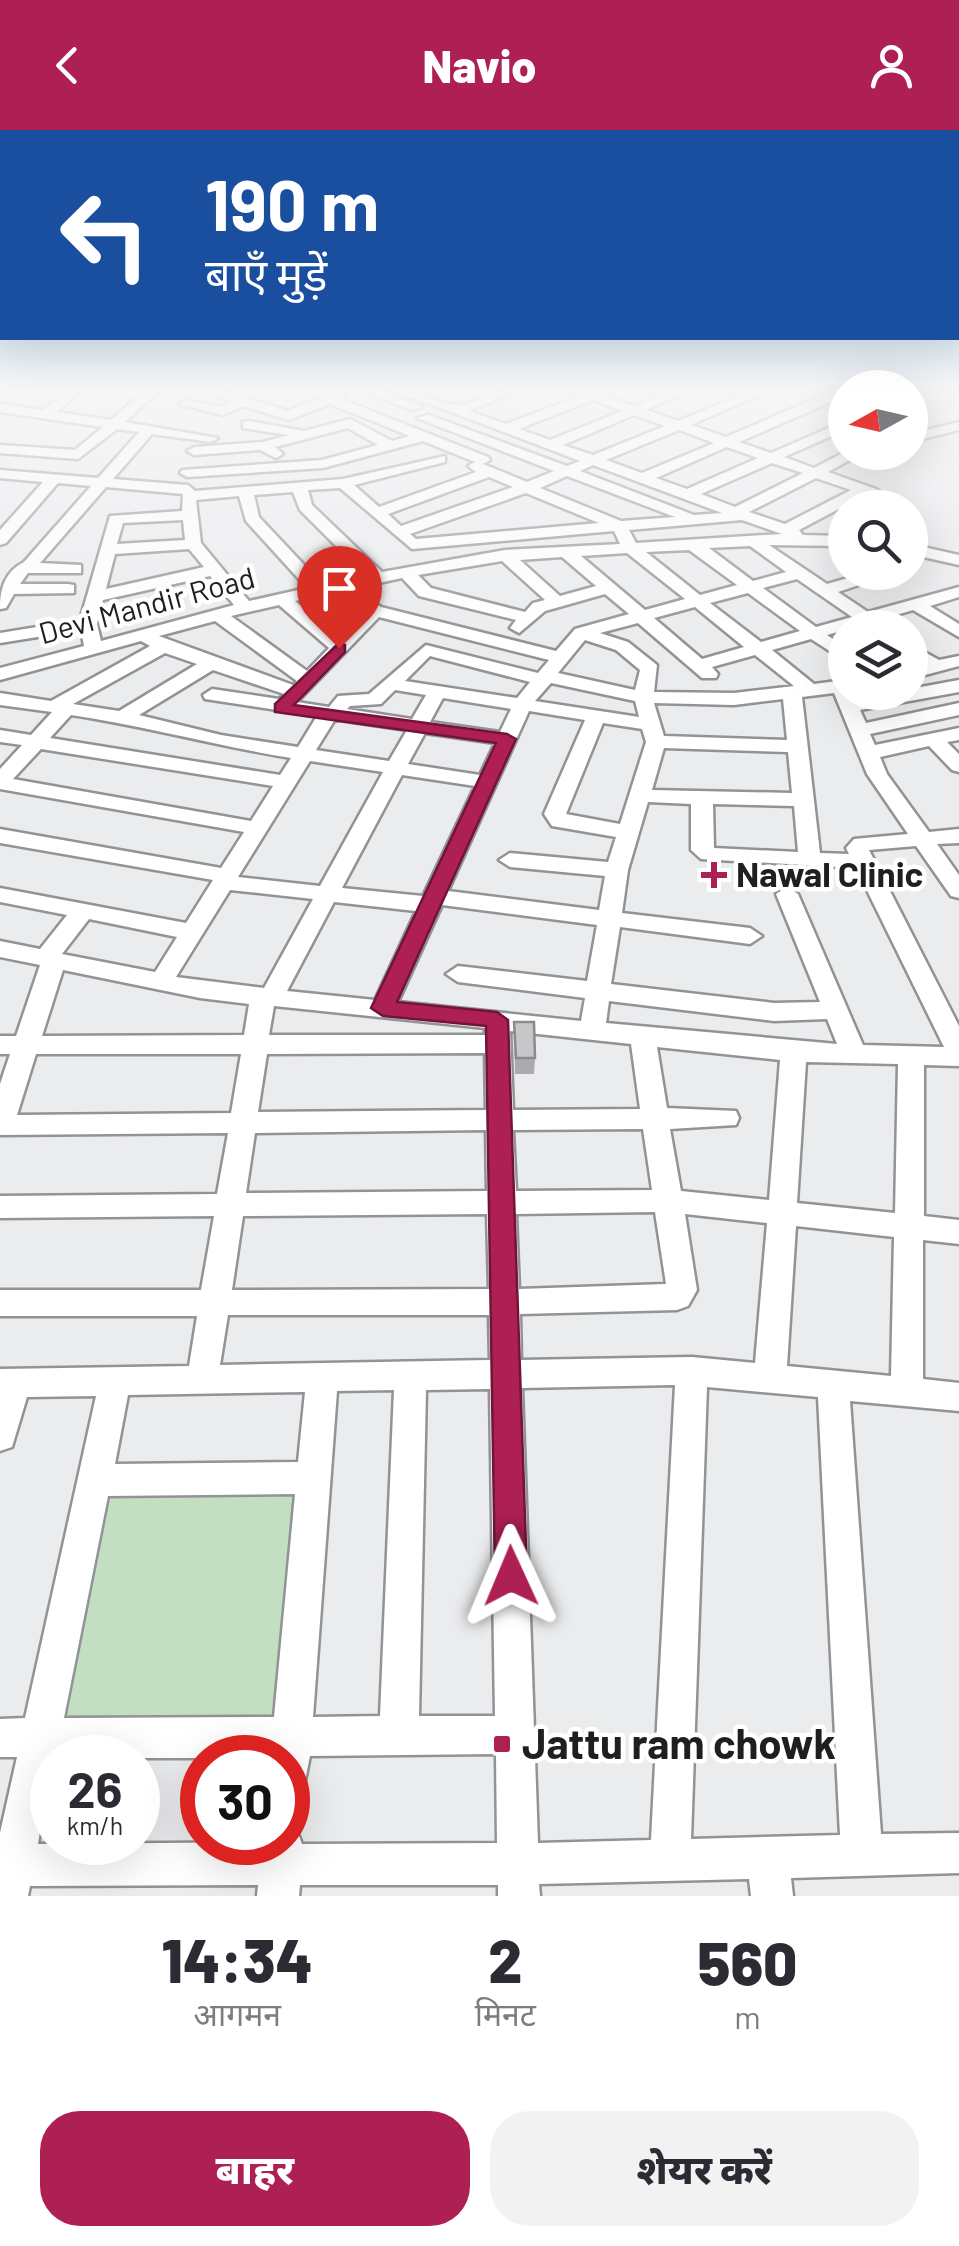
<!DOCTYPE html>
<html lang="hi">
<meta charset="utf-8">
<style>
:root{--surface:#fff;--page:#f2f2f3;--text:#2b2b33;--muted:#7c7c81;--accent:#ae1f54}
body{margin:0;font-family:Barlow,"Noto Sans Devanagari",sans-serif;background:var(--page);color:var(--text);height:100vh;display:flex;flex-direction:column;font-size:38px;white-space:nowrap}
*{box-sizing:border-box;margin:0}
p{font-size:32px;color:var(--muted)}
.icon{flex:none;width:55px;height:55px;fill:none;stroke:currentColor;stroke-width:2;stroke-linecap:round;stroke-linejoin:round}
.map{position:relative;height:1766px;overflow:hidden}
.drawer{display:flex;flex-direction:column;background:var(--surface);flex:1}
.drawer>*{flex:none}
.banner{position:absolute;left:0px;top:0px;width:960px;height:210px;box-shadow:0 10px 40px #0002;background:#1a4fa0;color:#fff;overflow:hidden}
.needle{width:65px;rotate:262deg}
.controls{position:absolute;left:828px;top:240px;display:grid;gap:20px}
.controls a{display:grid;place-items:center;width:100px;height:100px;border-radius:50%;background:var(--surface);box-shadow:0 10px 40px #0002;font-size:50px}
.speed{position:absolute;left:30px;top:1605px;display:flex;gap:20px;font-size:50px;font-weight:700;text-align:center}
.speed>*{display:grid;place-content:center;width:130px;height:130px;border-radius:50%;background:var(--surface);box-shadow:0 10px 40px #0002;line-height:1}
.speed small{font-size:25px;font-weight:400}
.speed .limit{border:15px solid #d22;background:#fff;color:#111}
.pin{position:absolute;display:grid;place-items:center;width:85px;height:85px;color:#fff;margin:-102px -42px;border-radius:50% 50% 50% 0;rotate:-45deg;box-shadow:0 0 10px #0007}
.pin .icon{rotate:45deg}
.me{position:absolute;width:110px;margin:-55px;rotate:359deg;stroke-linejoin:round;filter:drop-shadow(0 0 8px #0008)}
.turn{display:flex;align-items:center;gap:35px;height:210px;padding:0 40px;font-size:45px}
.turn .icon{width:130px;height:130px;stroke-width:2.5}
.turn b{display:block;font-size:70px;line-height:85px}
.eta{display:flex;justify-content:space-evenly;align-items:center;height:170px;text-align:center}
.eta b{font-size:60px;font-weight:800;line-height:70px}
.primary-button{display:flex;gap:20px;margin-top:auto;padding:20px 40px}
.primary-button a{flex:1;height:115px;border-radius:40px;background:var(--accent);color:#fff;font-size:40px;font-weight:800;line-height:115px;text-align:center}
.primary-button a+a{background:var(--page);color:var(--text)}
header{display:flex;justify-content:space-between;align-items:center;height:130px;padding:0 40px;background:var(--accent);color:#fff;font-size:45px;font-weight:800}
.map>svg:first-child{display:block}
.green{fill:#c3dfc1}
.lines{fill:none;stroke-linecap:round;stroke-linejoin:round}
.minor-casing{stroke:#929395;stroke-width:5}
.minor{fill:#fff;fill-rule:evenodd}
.wall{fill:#ababae}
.building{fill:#c7c7ca;stroke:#8b8b8d;stroke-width:2.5}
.route{fill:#ae1f54;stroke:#711437;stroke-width:2.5}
.poi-dot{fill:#ae1f54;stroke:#fff;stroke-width:4}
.labels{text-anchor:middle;stroke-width:9;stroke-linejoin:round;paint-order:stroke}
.far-street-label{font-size:30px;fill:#1e1f20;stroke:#fff}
.poi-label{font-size:35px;font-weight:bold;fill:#1e1f20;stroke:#fff;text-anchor:start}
.near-poi-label{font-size:42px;font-weight:bold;fill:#1e1f20;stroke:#fff;text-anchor:start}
</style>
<header><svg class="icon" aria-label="back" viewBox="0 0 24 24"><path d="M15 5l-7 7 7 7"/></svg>Navio<svg class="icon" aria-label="person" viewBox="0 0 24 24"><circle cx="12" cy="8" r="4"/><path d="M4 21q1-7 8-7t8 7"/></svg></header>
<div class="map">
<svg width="959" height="1766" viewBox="0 0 959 1766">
<rect width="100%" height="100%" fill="#ebecee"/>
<!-- green -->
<polygon class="green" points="294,1365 273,1585 60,1586 104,1366"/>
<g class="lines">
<defs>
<g id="minor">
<path d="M65 261H79L57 282 111 290 145 261H159L125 292 218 308 211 312 152 304 113 349 188 355 195 361 343 349 445 326V332L354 355 379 377 476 342 468 336 475 332 423 311 323 338 187 347 180 343 182 340 322 330 378 315 348 298 275 317 283 324 276 328 260 320 194 325 187 321 194 317 263 312 289 305 243 298V292L248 291 304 301 350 289 392 311 410 306 330 274 289 290 243 276 223 285 179 274 186 270 222 277 232 272 204 261H225L288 281 336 261H348L341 269 488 327 490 330 483 334 527 352 554 341 417 288 429 285 567 336 580 331 396 261C416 261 444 277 460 275 480 271 495 261 516 261L469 281 506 294 580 266 572 261H605V266L634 276 669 261H687L646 280 678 291 750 261H768L691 295 726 307 833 261H845V266L739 312 771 323 845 291V300L784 327 814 338 845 322H864L828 342 876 359 887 367 888 378H872V369L865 365 799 400 803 405 845 406V416L769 415 827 454 869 442H898L838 462 868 482 959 457V467L930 476 959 494V507L913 480 879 490 882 498 863 495 827 505 845 517V531L811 509 772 520 814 554 845 550V562H853L855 569 910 562V559L959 550V562L860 580 866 593 959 573V585L870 604 875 615 959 598V610L947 612 959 624V642L952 640 929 616 880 627 887 644 929 702 959 699V713L937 714 959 745V768L951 766 916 716 869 720 959 896V936L924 935V1086L959 1090V1114L923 1110V1249L959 1253V1281L850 1271 881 1704 959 1703V1743L791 1748 793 1766H751L749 1749 539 1754 540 1766H498V1755H300L299 1766H257L258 1755 30 1756 28 1766H0V1703L17 1627H0V1589L25 1588 96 1266 27 1267 12 1317 0 1321V1239L189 1236 197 1186H0V1160H201L214 1086 0 1088V1066L217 1064 228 1003 0 1005V954L10 924H0V906H16L40 835 0 827V811L40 819 67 785 0 772V758L186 793 213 750 0 713V699L221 738 244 702 0 659V639L22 615 0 612V600L31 605 52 582 0 575V563L51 571 150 516 141 511 0 550V538L84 516 81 500 0 513V503L80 490 110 386 182 381 183 364 106 357 40 433 81 435V443H28L20 454H68L74 455V463L14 464 6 478 0 479C0 458 5 442 24 432L91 356 58 353 6 413 0 415V400L43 352 0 348V340L98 348 139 302 117 299 78 329 0 323V315L75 320 103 297 0 282V274L44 280ZM593 270 622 281 550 310 519 299ZM634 285 665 296 593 325 563 315ZM679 300 714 313 642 343 606 330ZM727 317 758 328 687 359 656 348ZM772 333 803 343 735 377 701 364ZM593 335 722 383 694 385 580 341ZM567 346 675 387 621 391 540 358ZM489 347 513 357 401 396 388 384ZM816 348 851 360 785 394 749 382ZM340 358 412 419 614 401 620 414 505 420 382 442 312 375 308 360ZM293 362 300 380 366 446 323 455 259 387 254 365ZM526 363 599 393 416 409 410 404ZM239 366 246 391 307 458 249 471 201 413 196 370ZM183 390 185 410 117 414 123 393ZM742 390 782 404 636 413 629 400ZM750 416 786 442 753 451 709 418ZM189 419 204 437 106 459 115 424ZM689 420 737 455 700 465 646 422ZM627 423 685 469 645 480 581 426ZM562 427 596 456 560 466 520 430ZM502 431 545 470 533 473 525 482 431 458 418 445ZM210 446 234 475 101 511 97 494 103 470ZM402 448 419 466 516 490 510 498 519 503 545 481 605 464 629 484 575 499 556 521 381 477 363 466 354 471 365 481 339 508 295 471ZM797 449 852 487 816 497 763 458ZM748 463 800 501 761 512 710 473ZM279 475 329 518 307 541 231 486ZM695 477 744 517 702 529 654 488ZM379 487 549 530 538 543 426 515 369 564 338 566 329 577 297 572ZM215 491 297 551 293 555 159 506ZM638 493 702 548H716L718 544 712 537 755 525 794 556 734 563 654 562 657 535 628 512 600 503ZM585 510 616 520 640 540 635 560 558 543ZM165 523 197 534 119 581 73 574ZM430 526 530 552 517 568 405 551ZM213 540 284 564 279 569 212 559 203 565 205 569 317 586 298 617 221 605 139 585ZM551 553 635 571 639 587 535 571ZM395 560 426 565 412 589 347 579 350 576 381 574ZM834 563 867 644 908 704 854 709 846 718 849 724 820 723 802 567ZM443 568 511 579 500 602 430 592ZM783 569 787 610 664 606 654 573 734 575ZM529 581 585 590 544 684 552 696 616 707 608 732 510 723 499 730 510 737 605 746 599 780 448 761ZM71 585C145 596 217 616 291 628L280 645 50 608ZM339 590 407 600 389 631 316 620 334 591ZM603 593 642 599 646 612 620 694 566 684ZM425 603 495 613 480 645 408 634ZM664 618 788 622 792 663 652 660ZM41 619 273 656 251 691 13 649ZM310 631 383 642 320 756 238 747ZM402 645 475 656 423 766 342 758ZM648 672 691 674V720L701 729 856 738 944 917 863 915 798 764 787 757 776 764 820 872 774 873 611 854 620 797 750 814 762 806 750 798 622 783 628 740ZM713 674 794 676 798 722 714 718ZM230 760 313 769 264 858 176 847ZM334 772 416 781 375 870 287 861ZM442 775 597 795 587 851 458 836 446 844 458 852 585 868 581 891 398 872ZM89 789 177 807 155 842 62 824ZM63 840 200 868 249 874 244 905 42 906ZM609 871 774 891 827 889 837 914 606 893ZM274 876 485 898V905H269ZM510 901 631 914 640 979 513 980ZM657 917 780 930 769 1070 681 1061 670 999 736 995 739 988 736 981 667 978ZM485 923 486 980 258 982 267 924ZM36 924H241L231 983 17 985ZM806 932 898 934 895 1083 797 1073ZM643 999 652 1060 516 1061 513 1000ZM486 1000 487 1061 246 1063 255 1003ZM655 1082 666 1154 519 1159 516 1084ZM487 1084 489 1159 232 1160 243 1086ZM685 1084 767 1093 755 1233 692 1227 521 1230 520 1184 677 1180 688 1176 697 1160ZM796 1096 894 1107 891 1246 787 1236ZM228 1185H489L490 1230 220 1235ZM675 1255 651 1710 538 1713 522 1258ZM707 1257 818 1267 840 1705 691 1709ZM490 1259 495 1586H419L426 1260ZM394 1260 380 1586 313 1587 337 1261ZM305 1262 298 1332 115 1334 128 1265ZM295 1364 274 1587 64 1588 108 1366ZM496 1624 497 1713 302 1714 296 1698 288 1694V1712L38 1714 52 1628H288V1672L302 1666 310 1626Z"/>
<polygon points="362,261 382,261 423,277 411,280"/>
<polygon points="910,261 920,261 910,267"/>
<polygon points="959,292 959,300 910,312 910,304"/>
<polygon points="910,414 959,425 959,435 910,424"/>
<polygon points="910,514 939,530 959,526 959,536 910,549 910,537 921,535 910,527"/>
</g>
</defs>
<!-- minor casing -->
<use href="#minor" class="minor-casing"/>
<!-- minor -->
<use href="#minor" class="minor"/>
</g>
<!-- wall -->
<polygon class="wall" points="514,892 535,928 534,944 515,944"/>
<!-- building -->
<polygon class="building" points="514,892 534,892 535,928 516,928"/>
<!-- sky -->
<linearGradient id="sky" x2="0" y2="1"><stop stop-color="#7fbae2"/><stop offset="0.51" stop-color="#f6f6f7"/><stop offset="1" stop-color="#f6f6f7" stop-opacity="0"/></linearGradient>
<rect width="959" height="509" fill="url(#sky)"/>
<!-- route -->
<polygon class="route" points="339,513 345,515 345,522 294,575 507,604 516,609 397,872 497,882 508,890 527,1446 523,1457 511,1462 500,1457 495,1446 486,896 383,886 371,878 496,613 275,582 275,574"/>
<!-- markers -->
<g class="poi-dot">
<path d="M709 730h10v10h10v10h-10v10h-10v-10h-10v-10h10z"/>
<rect x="492" y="1604" width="20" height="20" rx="5"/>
</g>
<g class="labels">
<!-- far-street labels -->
<g class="far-street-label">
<text transform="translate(147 476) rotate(-15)" y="10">Devi Mandir Road</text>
</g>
<!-- poi labels -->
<g class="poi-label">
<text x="736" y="757">Nawal Clinic</text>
</g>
<!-- near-poi labels -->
<g class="near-poi-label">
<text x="522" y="1629">Jattu ram chowk</text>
</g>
</g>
</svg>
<div class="controls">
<a><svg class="needle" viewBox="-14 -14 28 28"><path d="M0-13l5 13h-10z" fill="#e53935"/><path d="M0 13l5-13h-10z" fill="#7c7c81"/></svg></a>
<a><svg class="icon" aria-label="search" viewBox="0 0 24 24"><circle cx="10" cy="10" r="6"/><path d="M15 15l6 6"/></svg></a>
<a><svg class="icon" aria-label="layers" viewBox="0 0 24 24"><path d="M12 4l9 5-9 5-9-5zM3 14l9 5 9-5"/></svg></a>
</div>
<div class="speed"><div>26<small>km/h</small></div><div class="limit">30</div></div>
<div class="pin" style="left:339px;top:518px;background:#d93025"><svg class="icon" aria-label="arrive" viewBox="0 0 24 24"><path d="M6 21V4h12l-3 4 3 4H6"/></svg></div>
<svg class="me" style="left:511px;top:1446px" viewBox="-20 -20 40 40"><path d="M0-17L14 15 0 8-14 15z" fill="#ae1f54" stroke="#fff" stroke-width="4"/></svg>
<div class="banner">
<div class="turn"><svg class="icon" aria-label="left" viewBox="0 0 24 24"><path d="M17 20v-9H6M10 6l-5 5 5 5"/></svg><div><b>190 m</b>बाएँ मुड़ें</div></div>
</div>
</div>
<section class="drawer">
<div class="eta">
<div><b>14:34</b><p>आगमन</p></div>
<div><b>2</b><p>मिनट</p></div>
<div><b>560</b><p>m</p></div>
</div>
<div class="primary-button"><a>बाहर</a><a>शेयर करें</a></div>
</section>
